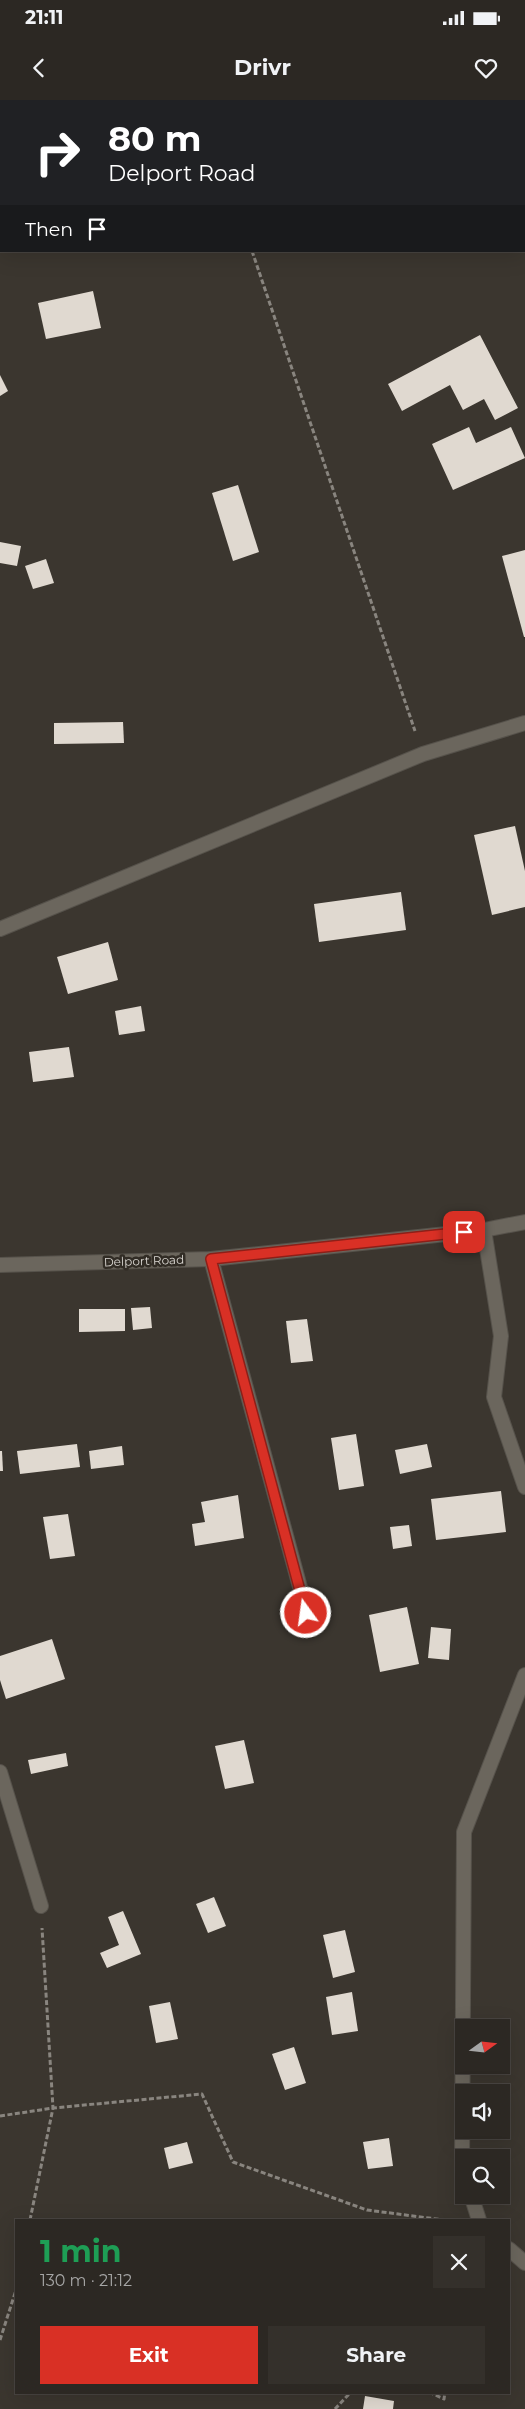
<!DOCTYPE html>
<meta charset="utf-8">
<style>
:root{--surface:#2c2823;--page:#34302b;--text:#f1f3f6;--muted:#a6a6a6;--line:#484441;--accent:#d93025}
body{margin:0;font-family:Montserrat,sans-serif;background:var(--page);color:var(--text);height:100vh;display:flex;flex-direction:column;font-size:19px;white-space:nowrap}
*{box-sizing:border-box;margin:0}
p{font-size:16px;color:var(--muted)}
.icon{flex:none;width:28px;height:28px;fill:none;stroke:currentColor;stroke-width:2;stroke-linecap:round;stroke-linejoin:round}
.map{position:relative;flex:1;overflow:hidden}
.sheet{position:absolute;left:15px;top:2119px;width:495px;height:175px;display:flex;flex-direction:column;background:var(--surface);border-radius:0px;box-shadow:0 5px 20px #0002,0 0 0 1px var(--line)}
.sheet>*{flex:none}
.banner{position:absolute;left:0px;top:0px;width:525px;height:152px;box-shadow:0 5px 20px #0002,0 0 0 1px var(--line);background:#202124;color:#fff;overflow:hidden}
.needle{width:32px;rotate:75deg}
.buttons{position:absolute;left:455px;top:1919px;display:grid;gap:10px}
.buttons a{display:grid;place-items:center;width:55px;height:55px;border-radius:0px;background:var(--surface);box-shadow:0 5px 20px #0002,0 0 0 1px var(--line);font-size:25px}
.pin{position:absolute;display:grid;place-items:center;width:42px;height:42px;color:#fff;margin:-21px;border-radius:10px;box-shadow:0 2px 8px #0006}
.me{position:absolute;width:55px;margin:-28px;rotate:346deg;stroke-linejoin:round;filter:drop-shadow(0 0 4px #0008)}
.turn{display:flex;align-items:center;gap:18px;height:105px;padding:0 25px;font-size:22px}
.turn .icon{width:65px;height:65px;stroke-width:2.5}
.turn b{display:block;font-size:35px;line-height:42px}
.then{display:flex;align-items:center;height:48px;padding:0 25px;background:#0003;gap:10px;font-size:19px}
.round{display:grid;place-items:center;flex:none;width:52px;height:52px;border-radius:0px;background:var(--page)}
.headline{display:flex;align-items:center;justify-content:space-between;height:85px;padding:0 25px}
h1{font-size:30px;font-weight:700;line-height:38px;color:#1e9e55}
.action{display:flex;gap:10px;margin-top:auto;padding:10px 25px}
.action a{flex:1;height:58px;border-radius:0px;background:var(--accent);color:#fff;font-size:20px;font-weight:700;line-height:58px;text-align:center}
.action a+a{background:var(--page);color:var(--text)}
.status{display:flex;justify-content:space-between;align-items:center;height:35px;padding:0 25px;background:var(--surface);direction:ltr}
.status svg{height:14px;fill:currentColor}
header{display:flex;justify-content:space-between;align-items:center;height:65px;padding:0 25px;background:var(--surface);font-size:22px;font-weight:700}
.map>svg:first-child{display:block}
.building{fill:#e0d9d0}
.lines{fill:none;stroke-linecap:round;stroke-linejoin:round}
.service-casing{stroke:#56524b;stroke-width:16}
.minor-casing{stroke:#56524b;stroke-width:16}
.tertiary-casing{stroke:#56524b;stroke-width:16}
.path{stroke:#89857f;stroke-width:3;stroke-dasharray:5 2.5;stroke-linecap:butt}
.service{stroke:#6b665d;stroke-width:14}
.minor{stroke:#6b665d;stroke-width:14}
.tertiary{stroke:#6b665d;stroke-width:14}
.route-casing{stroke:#8d1f18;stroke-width:12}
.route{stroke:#d93025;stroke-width:9}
.labels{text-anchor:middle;stroke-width:5;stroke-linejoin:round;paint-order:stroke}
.street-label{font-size:12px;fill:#dad7d2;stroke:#312c25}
</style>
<div class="status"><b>21:11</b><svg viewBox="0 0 49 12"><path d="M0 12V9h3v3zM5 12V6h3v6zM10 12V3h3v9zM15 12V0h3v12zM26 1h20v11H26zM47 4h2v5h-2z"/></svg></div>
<header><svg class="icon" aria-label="back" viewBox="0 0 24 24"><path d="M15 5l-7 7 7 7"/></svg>Drivr<svg class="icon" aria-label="heart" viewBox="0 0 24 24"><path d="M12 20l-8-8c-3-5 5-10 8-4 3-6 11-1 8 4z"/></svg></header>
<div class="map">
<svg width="525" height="2309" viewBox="0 0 525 2309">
<rect width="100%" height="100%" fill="#3b362f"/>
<!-- building -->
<g class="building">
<polygon points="93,191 101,228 46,239 38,203"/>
<polygon points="480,235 518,308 495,320 484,299 463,310 450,285 402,311 388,284"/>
<polygon points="0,275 8,291 0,296"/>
<polygon points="469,327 476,343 511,327 525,358 453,390 432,344"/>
<polygon points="238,385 259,452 233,461 212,393"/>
<polygon points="0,442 21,446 17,466 0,463"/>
<polygon points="525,450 525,537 524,537 502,456"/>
<polygon points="46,459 54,483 33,489 25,466"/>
<polygon points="123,622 124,643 54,644 54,623"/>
<polygon points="515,726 525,771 525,807 492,815 474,735"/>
<polygon points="401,792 406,830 319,842 314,804"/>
<polygon points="108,842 118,880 68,894 57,857"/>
<polygon points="141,906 145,931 119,935 115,911"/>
<polygon points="69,947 74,977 33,982 29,952"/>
<polygon points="150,1207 152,1228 133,1230 131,1208"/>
<polygon points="79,1209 125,1209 125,1231 79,1232"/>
<polygon points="307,1219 313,1261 291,1263 286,1221"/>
<polygon points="356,1334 364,1386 339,1390 331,1338"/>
<polygon points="77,1344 80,1367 20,1374 17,1351"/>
<polygon points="427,1344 432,1367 400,1374 395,1350"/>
<polygon points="122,1346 124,1365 91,1369 89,1351"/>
<polygon points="0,1351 2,1351 3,1371 0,1371"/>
<polygon points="501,1391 506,1432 436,1440 431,1399"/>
<polygon points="238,1395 244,1438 195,1446 192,1424 205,1422 201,1402"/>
<polygon points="68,1414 75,1456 50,1459 43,1417"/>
<polygon points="409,1425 412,1446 393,1449 390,1427"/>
<polygon points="407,1507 419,1564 380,1572 369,1515"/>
<polygon points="431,1527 451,1529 449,1560 428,1558"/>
<polygon points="52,1539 65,1579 6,1599 0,1580 0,1556"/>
<polygon points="244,1640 254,1683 225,1689 215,1646"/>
<polygon points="66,1653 68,1666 31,1674 28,1660"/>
<polygon points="214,1797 226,1826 208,1833 196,1804"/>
<polygon points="123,1811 141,1854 107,1868 100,1853 119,1845 108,1817"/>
<polygon points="345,1830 355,1872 333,1878 323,1835"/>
<polygon points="352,1892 358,1931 332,1935 326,1897"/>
<polygon points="170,1902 178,1939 156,1943 149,1906"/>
<polygon points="294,1947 306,1983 285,1990 272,1954"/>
<polygon points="389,2038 393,2066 368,2069 363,2042"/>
<polygon points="187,2042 193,2063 169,2069 164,2048"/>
<polygon points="365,2296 394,2301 393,2309 363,2309"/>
</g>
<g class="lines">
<defs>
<g id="service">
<polyline points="211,1159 307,1513"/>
<polyline points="0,1672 41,1806"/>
</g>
<g id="minor">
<polyline points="0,829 423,654 525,623"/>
<polyline points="484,1130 501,1236 494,1297 525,1387"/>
<polyline points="464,2074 462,2068 464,1732 525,1575"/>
<polyline points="471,2095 479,2120"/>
<polyline points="509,2149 525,2163"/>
</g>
<polyline id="tertiary" points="0,1165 211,1159 484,1130 525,1122"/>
</defs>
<!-- service casing -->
<use href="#service" class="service-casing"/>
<!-- minor casing -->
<use href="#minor" class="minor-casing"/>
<!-- tertiary casing -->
<use href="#tertiary" class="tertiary-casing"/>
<!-- path -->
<g class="path">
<polyline points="185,0 186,1"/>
<polyline points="252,151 415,631"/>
<polyline points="0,2016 53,2008 202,1994 233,2062 367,2110 444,2120"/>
<polyline points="30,2120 53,2008 42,1828"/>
<polyline points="0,2240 16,2190"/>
<polyline points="429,2292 444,2299 445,2292"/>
<polyline points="335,2309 351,2292"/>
</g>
<!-- service -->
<use href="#service" class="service"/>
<!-- minor -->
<use href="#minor" class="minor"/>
<!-- tertiary -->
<use href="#tertiary" class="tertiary"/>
</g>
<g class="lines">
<defs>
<polyline id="route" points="306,1513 211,1159 464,1132"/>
</defs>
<!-- route casing -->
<use href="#route" class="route-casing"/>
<!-- route -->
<use href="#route" class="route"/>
</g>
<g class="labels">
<!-- street labels -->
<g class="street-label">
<text transform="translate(144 1161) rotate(-2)" y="4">Delport Road</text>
</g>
</g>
</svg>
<div class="buttons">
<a><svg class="needle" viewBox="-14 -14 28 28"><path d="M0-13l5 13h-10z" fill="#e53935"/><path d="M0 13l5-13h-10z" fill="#a6a6a6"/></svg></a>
<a><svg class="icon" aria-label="sound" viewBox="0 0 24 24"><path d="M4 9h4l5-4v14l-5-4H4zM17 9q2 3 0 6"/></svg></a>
<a><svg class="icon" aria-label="search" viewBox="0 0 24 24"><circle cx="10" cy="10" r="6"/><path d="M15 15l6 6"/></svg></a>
</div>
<div class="pin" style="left:464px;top:1132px;background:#d93025"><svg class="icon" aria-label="arrive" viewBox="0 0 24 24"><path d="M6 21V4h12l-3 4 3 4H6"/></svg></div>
<svg class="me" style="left:306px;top:1513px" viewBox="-20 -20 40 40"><circle r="17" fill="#d93025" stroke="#fff" stroke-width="3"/><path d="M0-11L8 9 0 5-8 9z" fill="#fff"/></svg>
<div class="banner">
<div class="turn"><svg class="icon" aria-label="right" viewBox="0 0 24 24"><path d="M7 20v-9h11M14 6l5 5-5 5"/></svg><div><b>80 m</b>Delport Road</div></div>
<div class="then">Then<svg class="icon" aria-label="arrive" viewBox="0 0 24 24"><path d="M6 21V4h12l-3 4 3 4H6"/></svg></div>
</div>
<section class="sheet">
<div class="headline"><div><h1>1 min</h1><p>130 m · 21:12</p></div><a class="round"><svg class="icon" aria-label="close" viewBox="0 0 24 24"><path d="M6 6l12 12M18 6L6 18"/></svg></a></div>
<div class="action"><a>Exit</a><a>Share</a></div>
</section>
</div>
